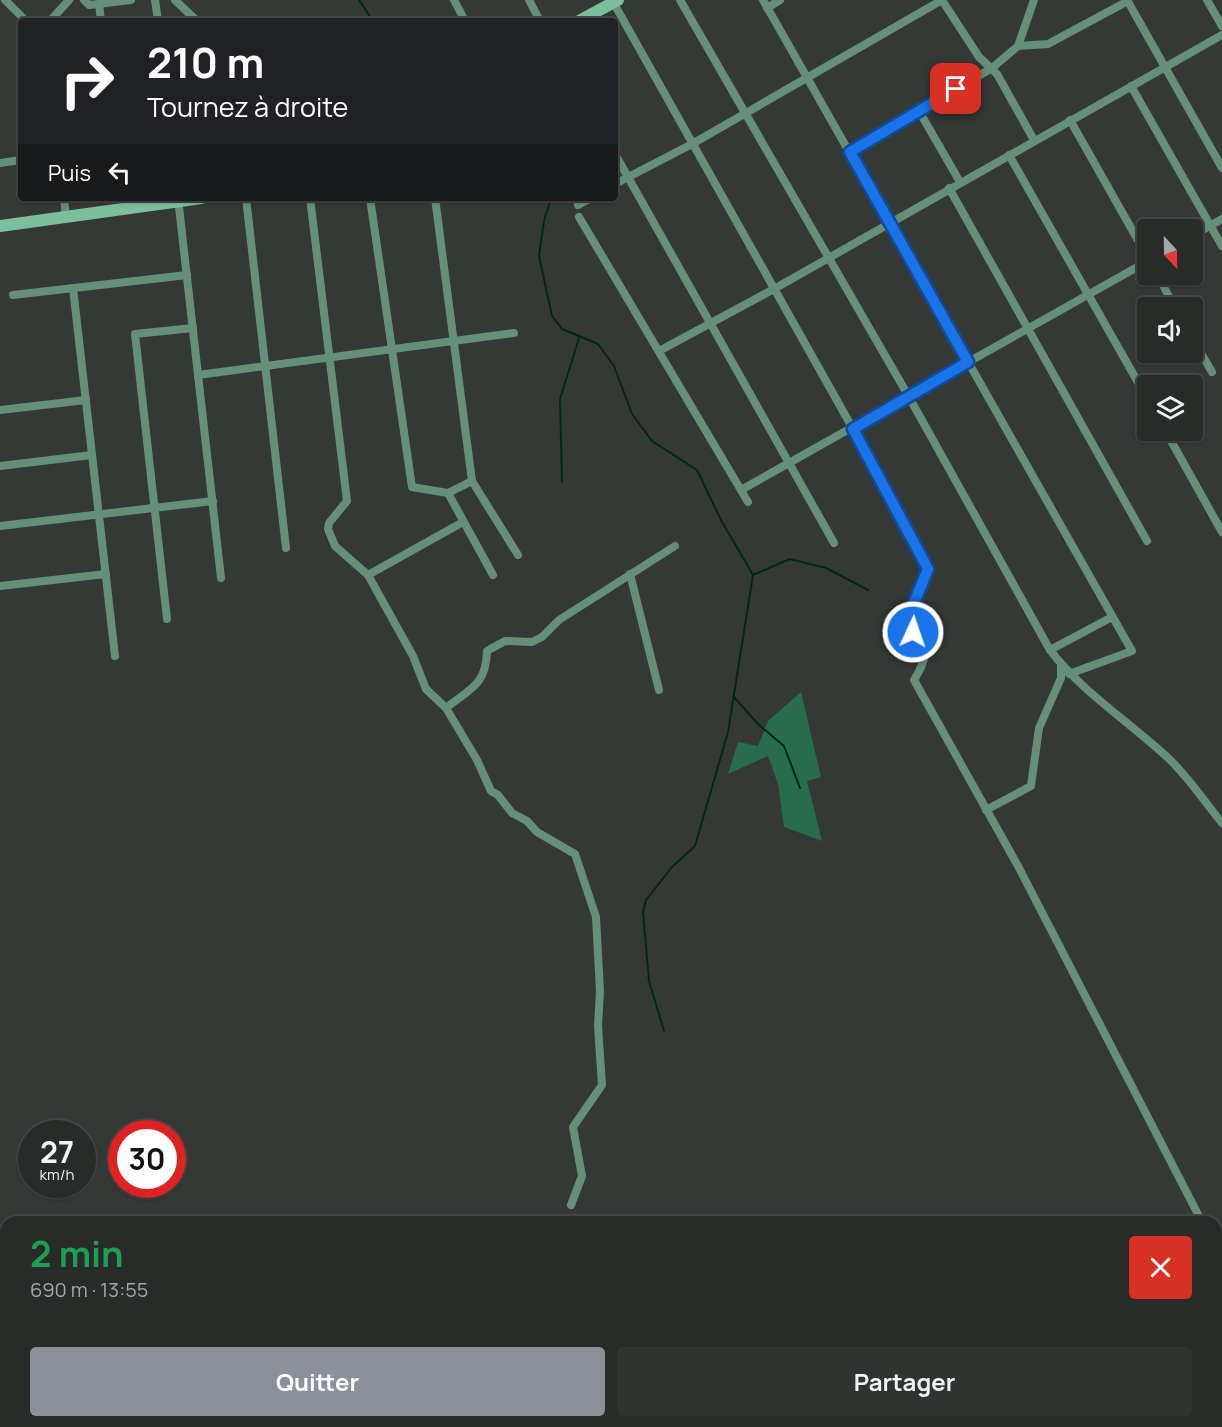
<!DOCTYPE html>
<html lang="fr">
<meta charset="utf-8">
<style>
:root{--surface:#282b28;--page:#303330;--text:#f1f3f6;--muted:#a5a7a8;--line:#444745;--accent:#8c9099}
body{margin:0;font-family:Manrope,sans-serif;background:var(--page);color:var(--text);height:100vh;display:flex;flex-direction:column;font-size:22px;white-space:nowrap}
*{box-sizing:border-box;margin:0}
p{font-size:20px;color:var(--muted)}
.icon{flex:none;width:33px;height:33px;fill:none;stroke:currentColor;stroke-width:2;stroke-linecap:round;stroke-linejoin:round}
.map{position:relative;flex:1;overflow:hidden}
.details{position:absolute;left:0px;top:1216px;width:1222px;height:212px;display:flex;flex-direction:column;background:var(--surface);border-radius:18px 18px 0 0;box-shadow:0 2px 4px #0004,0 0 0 2px var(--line)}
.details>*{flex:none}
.hud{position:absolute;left:18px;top:18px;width:600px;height:183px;border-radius:6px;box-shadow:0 2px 4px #0004,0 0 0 2px var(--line);background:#202124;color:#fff;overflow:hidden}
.needle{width:39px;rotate:158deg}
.buttons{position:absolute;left:1137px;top:219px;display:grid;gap:12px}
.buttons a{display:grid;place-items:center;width:66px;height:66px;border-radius:6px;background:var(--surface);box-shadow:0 2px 4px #0004,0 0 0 2px var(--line);font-size:30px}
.speed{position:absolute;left:18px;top:1120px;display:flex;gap:12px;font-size:30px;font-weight:700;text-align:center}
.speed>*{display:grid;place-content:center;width:78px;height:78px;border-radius:50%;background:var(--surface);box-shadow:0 2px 4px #0004,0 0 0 2px var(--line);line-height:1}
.speed small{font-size:15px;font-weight:400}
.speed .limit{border:9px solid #d22;background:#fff;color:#111}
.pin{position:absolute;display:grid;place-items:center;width:51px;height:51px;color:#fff;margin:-26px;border-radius:12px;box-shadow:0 3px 9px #0006}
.me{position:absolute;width:66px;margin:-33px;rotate:3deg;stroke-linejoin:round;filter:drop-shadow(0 0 4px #0008)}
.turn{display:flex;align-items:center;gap:21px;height:126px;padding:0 30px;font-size:27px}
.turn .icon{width:78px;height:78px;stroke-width:2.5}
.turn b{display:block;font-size:42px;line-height:51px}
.then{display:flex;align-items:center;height:57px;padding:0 30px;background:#0003;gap:12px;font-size:22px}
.round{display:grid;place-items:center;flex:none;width:63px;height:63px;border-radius:6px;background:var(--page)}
.overview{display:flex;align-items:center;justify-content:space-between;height:102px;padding:0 30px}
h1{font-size:36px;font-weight:700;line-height:45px;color:#1e9e55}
.action{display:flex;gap:12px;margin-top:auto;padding:12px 30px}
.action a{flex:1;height:69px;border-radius:6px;background:var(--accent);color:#fff;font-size:24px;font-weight:700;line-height:69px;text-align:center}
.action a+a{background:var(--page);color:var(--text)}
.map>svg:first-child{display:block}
.green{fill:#276c4c}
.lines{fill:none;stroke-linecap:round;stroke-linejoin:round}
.stream{stroke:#022717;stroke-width:2}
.street{stroke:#658f78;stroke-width:8}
.secondary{stroke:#7bc09b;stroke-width:12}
.route-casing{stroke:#114b97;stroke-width:15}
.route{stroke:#1a73e8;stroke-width:10}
</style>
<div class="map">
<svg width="1222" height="1427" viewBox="0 0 1222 1427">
<rect width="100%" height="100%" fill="#353936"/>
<!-- green -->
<polygon class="green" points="801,692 821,777 807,781 822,841 784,827 778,784 768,756 728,774 738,742 758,746 768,721"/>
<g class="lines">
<!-- stream -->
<g class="stream">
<polyline points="359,0 373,21"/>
<polyline points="551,198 544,221 539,256 552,316 562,329 598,344 614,366 632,414 652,441 697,470 721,520 753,575 728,732 695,846 672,867 646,900 643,912 649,981 664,1031"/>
<polyline points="562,482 560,399 579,338"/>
<polyline points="753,575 790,559 826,568 868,590"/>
<polyline points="733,696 759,725 784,746 800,788"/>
</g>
<!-- street -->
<g class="street">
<polyline points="5,0 26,21"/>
<polyline points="84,0 89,5 131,0"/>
<polyline points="155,0 158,21"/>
<polyline points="175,0 197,21"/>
<polyline points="454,0 465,21"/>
<polyline points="529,0 540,21"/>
<path d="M612 0 853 429 928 569 914 603 913 632C929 652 927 659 914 680L1018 866 1202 1222"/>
<path d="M680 0 909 397 1050 650C1082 692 1127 720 1166 756 1188 776 1203 800 1222 823"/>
<polyline points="763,0 1132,651 1069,674"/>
<polyline points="942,0 979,57 997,74 1034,140"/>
<polyline points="1127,0 1222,168"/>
<polyline points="1207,0 1222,26"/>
<polyline points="99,4 101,21"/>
<polyline points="767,8 780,0"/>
<polyline points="50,21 69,0"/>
<polyline points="1018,46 1048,44 1128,1"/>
<polyline points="1131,86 1222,246"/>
<polyline points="919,111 960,182"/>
<polyline points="1070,120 1148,258"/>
<polyline points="850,152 992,68 1018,46 1034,0"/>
<polyline points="615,154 834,543"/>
<polyline points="1009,155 1148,400"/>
<polyline points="0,163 21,160"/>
<polyline points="615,184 692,144 942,0"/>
<polyline points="949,188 1147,541"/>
<polyline points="64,198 66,218"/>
<polyline points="178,198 221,578"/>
<polyline points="246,198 286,548"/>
<polyline points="310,198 347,501 329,523 328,529 335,546 368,575 413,656 426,689 446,708 477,760 491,791 498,795 512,813 527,821 537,832 575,854 596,917 600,991 598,1026 602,1085 573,1127 582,1176 571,1205"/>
<polyline points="370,198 412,487 448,493 472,481"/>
<polyline points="435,198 472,481 518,555"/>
<polyline points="578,205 591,198"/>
<polyline points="579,217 748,502"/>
<polyline points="1192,236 1222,219"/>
<polyline points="1157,274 1175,308"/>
<polyline points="73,288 115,656"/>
<polyline points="13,295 187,275"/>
<polyline points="1192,338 1212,372"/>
<polyline points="659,351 774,289 1222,35"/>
<polyline points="198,375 514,333"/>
<polyline points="0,410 86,400"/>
<polyline points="1165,430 1222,532"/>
<polyline points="0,466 92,455"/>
<polyline points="741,490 1148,261"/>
<polyline points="448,493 493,575"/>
<polyline points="0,526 213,501"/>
<polyline points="630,574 659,690"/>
<polyline points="368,575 463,522"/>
<polyline points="0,586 106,574"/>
<polyline points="167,619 135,334 193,328"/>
<polyline points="1050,650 1112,617"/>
<path d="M446 708C471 688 486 685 487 651L505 641 532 642 542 637 559 620 675 546"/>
<polyline points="986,810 1031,786 1039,728 1061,678 1061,664"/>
</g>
<!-- secondary -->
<g class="secondary">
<polyline points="579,21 618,0"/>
<polyline points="0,226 202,198"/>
</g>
</g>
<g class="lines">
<defs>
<polyline id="route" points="913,632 914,603 928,569 853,429 968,362 850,152 956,89"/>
</defs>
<!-- route casing -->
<use href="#route" class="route-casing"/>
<!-- route -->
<use href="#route" class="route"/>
</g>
</svg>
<div class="buttons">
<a><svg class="needle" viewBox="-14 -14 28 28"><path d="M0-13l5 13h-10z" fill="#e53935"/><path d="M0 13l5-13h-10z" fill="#a5a7a8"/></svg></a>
<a><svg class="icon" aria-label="sound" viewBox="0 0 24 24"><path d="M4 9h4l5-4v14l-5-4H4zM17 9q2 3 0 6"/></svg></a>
<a><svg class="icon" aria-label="layers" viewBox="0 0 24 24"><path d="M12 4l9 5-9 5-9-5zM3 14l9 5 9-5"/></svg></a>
</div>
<div class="speed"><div>27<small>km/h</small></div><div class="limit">30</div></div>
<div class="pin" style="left:956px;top:89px;background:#d93025"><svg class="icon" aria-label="arrive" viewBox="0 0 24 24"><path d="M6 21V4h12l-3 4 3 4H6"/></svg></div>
<svg class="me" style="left:913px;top:632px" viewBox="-20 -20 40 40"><circle r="17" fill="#1a73e8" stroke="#fff" stroke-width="3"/><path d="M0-11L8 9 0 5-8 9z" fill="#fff"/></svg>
<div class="hud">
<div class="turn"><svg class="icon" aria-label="right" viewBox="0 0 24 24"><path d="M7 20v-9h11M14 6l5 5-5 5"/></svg><div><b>210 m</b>Tournez à droite</div></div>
<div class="then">Puis<svg class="icon" aria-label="left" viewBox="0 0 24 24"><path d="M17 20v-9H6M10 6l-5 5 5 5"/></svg></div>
</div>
<section class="details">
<div class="overview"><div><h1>2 min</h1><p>690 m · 13:55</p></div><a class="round" style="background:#d93025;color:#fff"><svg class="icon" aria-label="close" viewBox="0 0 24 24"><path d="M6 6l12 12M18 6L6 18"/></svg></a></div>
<div class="action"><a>Quitter</a><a>Partager</a></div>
</section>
</div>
